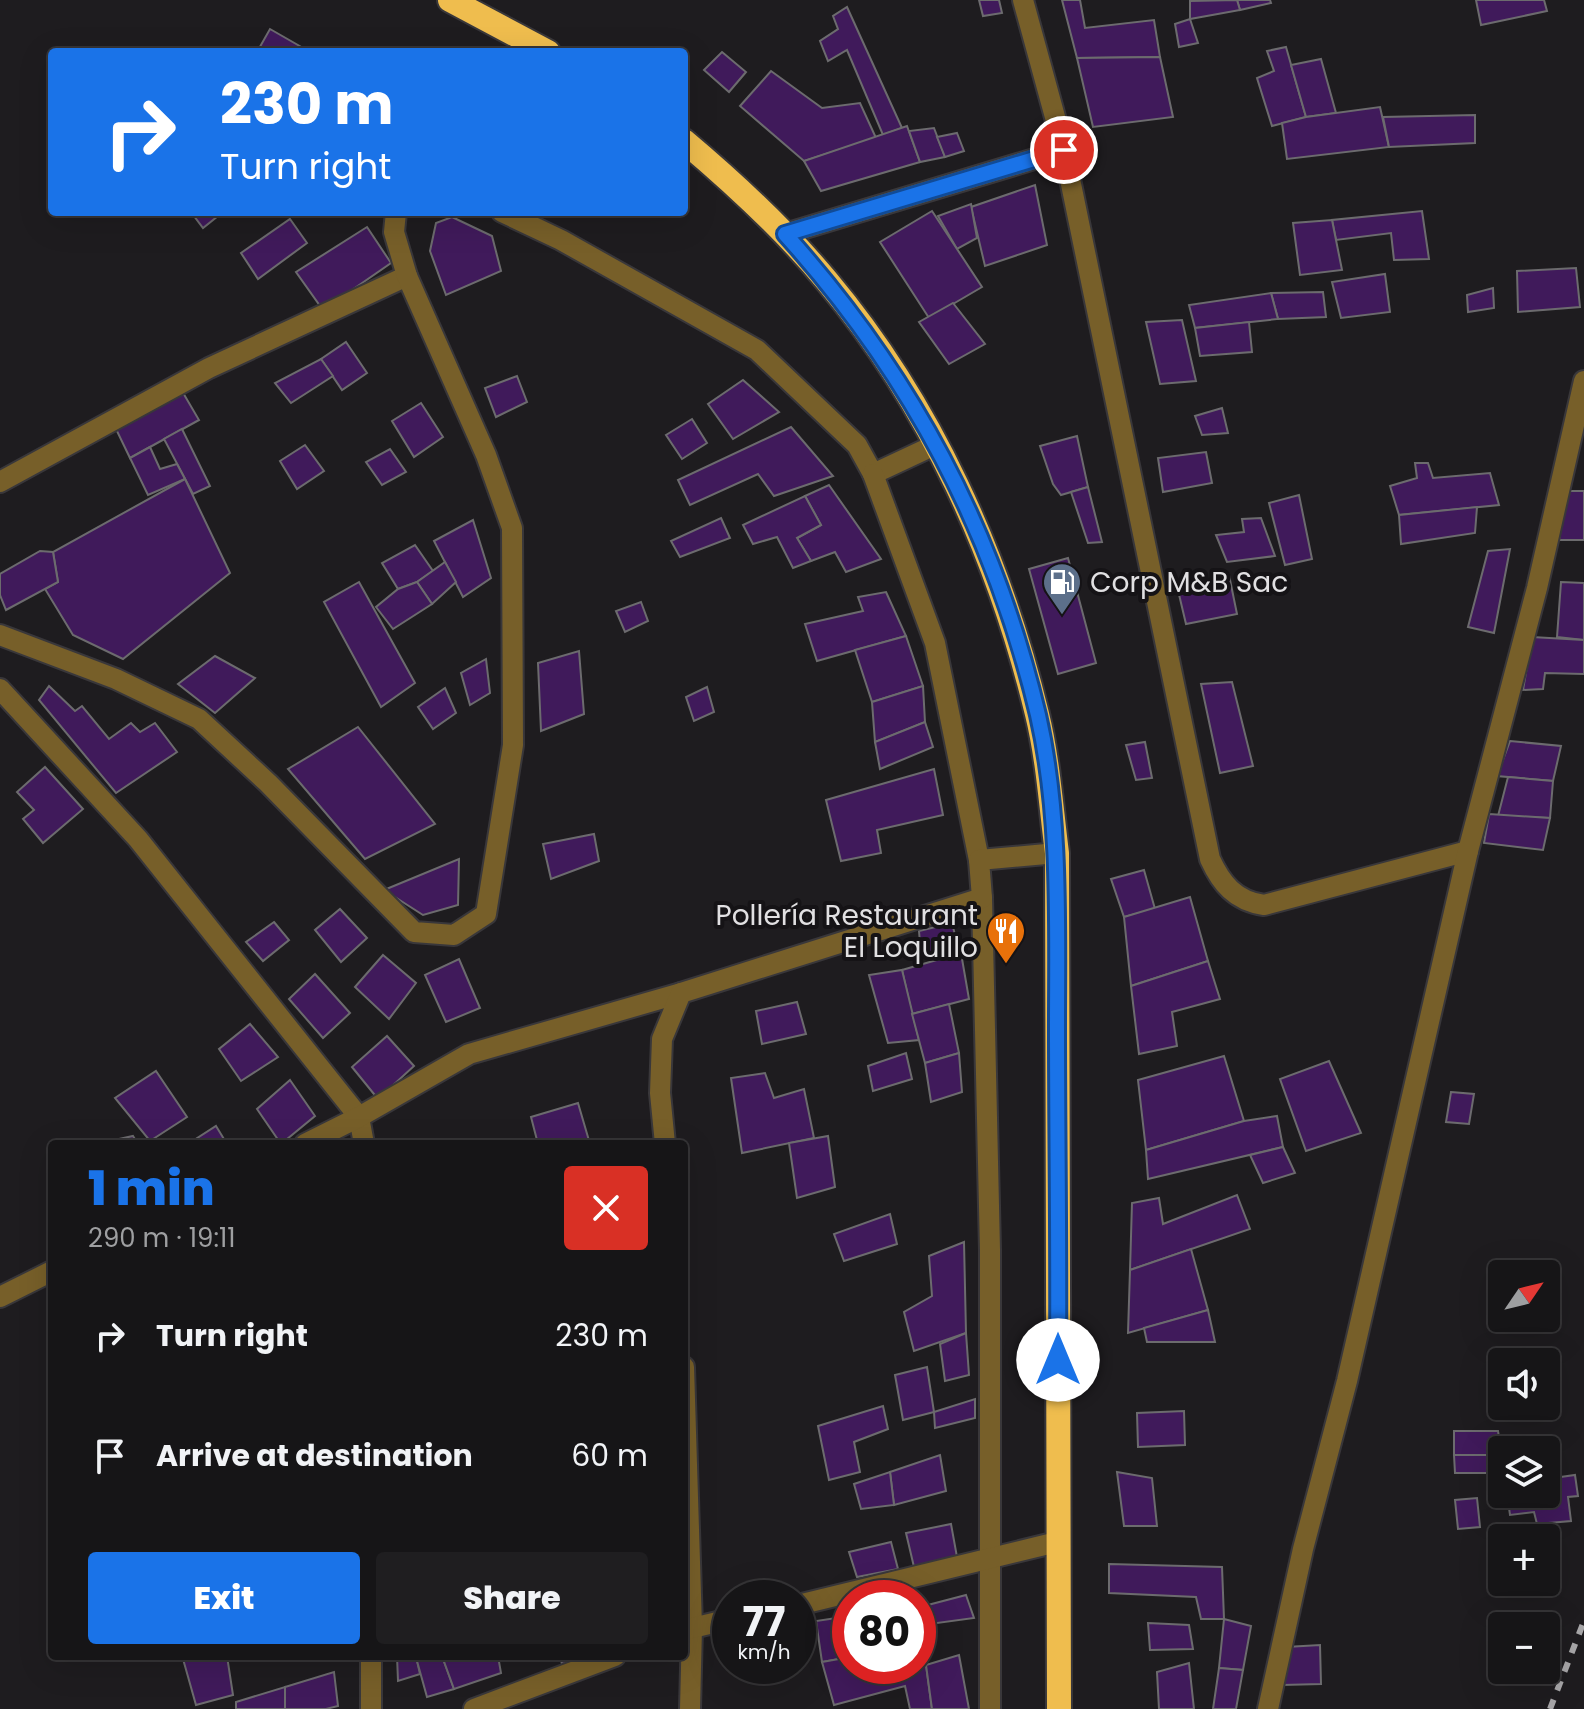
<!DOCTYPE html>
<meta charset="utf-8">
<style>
:root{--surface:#161517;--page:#1f1e20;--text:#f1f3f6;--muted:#9e9fa1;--line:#353436;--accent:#1a73e8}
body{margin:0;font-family:Poppins,sans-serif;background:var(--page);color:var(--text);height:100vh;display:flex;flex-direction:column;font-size:30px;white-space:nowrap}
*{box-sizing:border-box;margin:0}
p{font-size:26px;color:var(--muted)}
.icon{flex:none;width:44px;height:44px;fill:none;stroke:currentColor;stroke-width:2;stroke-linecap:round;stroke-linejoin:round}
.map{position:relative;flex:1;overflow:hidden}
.sheet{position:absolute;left:48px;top:1140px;width:640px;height:520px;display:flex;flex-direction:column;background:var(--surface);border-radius:8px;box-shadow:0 8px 32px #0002,0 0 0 2px var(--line)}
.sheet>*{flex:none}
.banner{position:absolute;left:48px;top:48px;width:640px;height:168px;border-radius:8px;box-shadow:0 8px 32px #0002,0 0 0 2px var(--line);background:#1a73e8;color:#fff;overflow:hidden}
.needle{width:52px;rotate:55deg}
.fabs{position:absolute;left:1488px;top:1260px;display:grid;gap:16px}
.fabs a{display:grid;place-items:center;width:72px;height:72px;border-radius:8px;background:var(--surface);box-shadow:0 8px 32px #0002,0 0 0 2px var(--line);font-size:40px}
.speed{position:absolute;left:712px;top:1580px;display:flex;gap:16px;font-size:40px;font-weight:700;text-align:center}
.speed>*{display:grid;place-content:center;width:104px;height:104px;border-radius:50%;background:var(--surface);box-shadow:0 8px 32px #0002,0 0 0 2px var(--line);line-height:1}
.speed small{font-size:20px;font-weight:400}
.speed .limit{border:12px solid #d22;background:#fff;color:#111}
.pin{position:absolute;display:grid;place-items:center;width:68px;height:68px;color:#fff;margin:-34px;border:4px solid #fff;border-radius:50%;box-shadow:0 2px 8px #0007}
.me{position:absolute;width:88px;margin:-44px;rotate:0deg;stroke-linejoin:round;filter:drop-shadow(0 0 6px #0008)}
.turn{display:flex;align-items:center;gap:28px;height:168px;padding:0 40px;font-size:36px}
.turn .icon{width:104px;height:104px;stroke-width:2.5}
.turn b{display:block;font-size:56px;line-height:68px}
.round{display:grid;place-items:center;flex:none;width:84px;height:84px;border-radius:8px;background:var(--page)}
.headline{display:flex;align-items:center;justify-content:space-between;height:136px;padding:0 40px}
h1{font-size:48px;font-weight:800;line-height:60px;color:var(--accent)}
.button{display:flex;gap:16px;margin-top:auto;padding:16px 40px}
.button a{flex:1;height:92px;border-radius:8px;background:var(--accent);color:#fff;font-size:32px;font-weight:800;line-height:92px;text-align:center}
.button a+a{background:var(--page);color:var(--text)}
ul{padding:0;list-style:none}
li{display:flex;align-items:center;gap:24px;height:120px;padding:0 40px}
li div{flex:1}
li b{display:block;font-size:30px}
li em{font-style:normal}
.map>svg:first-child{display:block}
.building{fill:#401a5b;stroke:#6c6b6e;stroke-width:2}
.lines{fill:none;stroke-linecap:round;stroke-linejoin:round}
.minor-casing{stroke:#39373a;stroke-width:24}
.highway-casing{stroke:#39373a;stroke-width:28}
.minor{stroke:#775f29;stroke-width:20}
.highway{stroke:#efbd4e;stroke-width:24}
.rail{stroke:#a8a7a9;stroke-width:6;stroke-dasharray:10 10;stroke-linecap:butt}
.route-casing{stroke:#114b97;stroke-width:20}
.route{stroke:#1a73e8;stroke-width:14}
.labels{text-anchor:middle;stroke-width:8;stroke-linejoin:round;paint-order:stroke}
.poi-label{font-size:28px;fill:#e1e0e2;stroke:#151316;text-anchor:start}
</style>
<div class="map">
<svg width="1584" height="1709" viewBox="0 0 1584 1709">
<rect width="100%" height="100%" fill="#1e1c1f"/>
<!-- building -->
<g class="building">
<polygon points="979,0 999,0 1002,13 983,16"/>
<polygon points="1062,0 1080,0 1085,28 1154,20 1160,57 1077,58"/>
<polygon points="1237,0 1270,0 1271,3 1240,10"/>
<polygon points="1237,0 1240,10 1190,19 1190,1"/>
<polygon points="1476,0 1544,0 1547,11 1481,25"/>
<polygon points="847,7 902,128 883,135 847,50 828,61 820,41 838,29 833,16"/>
<polygon points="1190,19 1198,43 1179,47 1175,24"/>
<polygon points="270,29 310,52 257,52"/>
<polygon points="1286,47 1306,117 1272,126 1257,78 1274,71 1267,51"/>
<polygon points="722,52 746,72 729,92 704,70"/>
<polygon points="1160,57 1173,117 1093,127 1077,58"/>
<polygon points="1321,59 1336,113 1306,117 1291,65"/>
<polygon points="771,71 822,108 860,103 876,138 804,161 740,106"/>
<polygon points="1380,107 1389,147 1287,159 1282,123 1306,117"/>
<polygon points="1475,115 1475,143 1389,147 1383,117"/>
<polygon points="907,126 920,162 821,191 804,161"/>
<polygon points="934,128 945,157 920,162 909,131"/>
<polygon points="957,133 964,151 945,157 937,137"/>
<polygon points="1035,185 1047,245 985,266 971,207"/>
<polygon points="971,204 977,238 957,249 938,216"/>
<polygon points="932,211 982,287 929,318 880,242"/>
<polygon points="1422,211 1429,259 1394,260 1391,233 1336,240 1332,220"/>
<polygon points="191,212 223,212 203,228"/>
<polygon points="452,217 492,236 501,271 446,295 430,251 436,223"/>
<polygon points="290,219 307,243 258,279 241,253"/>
<polygon points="1332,220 1342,270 1300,275 1293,223"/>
<polygon points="367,227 391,263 323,310 296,272"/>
<polygon points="1576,268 1580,307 1518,312 1517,271"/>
<polygon points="1385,274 1390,312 1341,318 1332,282"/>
<polygon points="1493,288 1494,308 1468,312 1467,295"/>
<polygon points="1323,292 1326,317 1278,319 1271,293"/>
<polygon points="1271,293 1278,319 1195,328 1189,305"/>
<polygon points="953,303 985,344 949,364 919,322"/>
<polygon points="1182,320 1196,381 1160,384 1146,322"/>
<polygon points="1249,322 1252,352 1200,356 1195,328"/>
<polygon points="346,342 367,373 342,390 321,359"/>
<polygon points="321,359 333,376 291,403 275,383"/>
<polygon points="517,376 527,402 496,417 485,388"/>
<polygon points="743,380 779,412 733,439 708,404"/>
<polygon points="182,391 199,420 130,458 115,427"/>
<polygon points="421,403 443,437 414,457 392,421"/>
<polygon points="1222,408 1228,433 1202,435 1195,416"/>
<polygon points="692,419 707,443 682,459 666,435"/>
<polygon points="791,427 833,476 774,496 758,474 690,505 678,480"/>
<polygon points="182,429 210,486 193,494 164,439"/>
<polygon points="1077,436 1088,487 1061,495 1053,484 1040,446"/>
<polygon points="305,445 324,471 297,489 280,461"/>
<polygon points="150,447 160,469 177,464 185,479 148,495 130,458"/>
<polygon points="390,449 406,472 382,485 366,462"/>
<polygon points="1206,452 1212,483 1163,492 1158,458"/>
<polygon points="1415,463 1428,463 1433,478 1490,473 1499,505 1399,515 1390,486 1417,478"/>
<polygon points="185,479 230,573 123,659 73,635 45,589 58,582 53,552"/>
<polygon points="829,485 881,559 846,572 835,552 811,561 797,538 821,525 805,496"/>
<polygon points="1088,487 1102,542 1088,543 1071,492"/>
<polygon points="1567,491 1584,491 1584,540 1559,540"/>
<polygon points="1299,495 1312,559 1285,565 1269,503"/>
<polygon points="805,496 821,525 797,538 811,561 793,568 777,537 753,544 743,525"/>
<polygon points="1477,507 1475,533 1401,544 1399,515"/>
<polygon points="721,518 730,538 680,557 671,541"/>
<polygon points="1261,518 1275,556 1227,562 1216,535 1244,532 1242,519"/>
<polygon points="473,520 491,578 463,597 434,541"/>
<polygon points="415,545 433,571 417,582 398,589 382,563"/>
<polygon points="1510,549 1494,633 1468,627 1488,551"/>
<polygon points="40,551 53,552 58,582 6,610 0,595 0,574"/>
<polygon points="1068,558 1096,663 1058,674 1029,569"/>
<polygon points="445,562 456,582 432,604 417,582"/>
<polygon points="1229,575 1237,614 1186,624 1177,586"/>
<polygon points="359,582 415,683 381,707 324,602"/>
<polygon points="417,582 432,604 393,629 376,607 398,589"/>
<polygon points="1561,582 1584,583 1584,640 1557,637"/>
<polygon points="886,592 906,636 817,661 805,624 863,611 858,597"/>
<polygon points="641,602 648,621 625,632 616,611"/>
<polygon points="906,636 923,686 872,702 855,650"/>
<polygon points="1532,637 1584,640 1584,674 1545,673 1543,689 1523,690"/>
<polygon points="579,651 584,714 541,731 538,663"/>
<polygon points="215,656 255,678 215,713 178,684"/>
<polygon points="486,659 490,693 470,705 461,673"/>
<polygon points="1232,682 1253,766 1220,773 1201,684"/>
<polygon points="49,686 75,711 82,706 109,739 131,723 140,732 155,723 177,752 116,793 39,700"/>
<polygon points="923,686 925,722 875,742 872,702"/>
<polygon points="707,687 714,712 694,721 686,697"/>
<polygon points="445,688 456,713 433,729 418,707"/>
<polygon points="925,722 933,747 880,769 875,742"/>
<polygon points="358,727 435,824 365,859 288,769"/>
<polygon points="1510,741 1561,746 1553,781 1497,776"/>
<polygon points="1145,742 1152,778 1136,780 1126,745"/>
<polygon points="45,767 83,809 43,843 23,819 34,810 17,792"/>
<polygon points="934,769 943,815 877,830 881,853 841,861 826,800"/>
<polygon points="1508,777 1553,781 1550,818 1498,816"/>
<polygon points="1489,814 1550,818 1543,850 1484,843"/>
<polygon points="594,834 599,861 551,879 543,844"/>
<polygon points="459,859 458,905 423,915 384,890"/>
<polygon points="1144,870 1155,909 1124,917 1111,879"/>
<polygon points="1190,897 1208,961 1131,986 1124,917"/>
<polygon points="340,909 367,938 341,962 315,930"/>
<polygon points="274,922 289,940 263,961 246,942"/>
<polygon points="952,923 958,947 921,954 919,931"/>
<polygon points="961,953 969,999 912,1014 902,970"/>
<polygon points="383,955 416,983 389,1019 355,987"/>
<polygon points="459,959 480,1008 446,1022 425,975"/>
<polygon points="1208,961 1220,999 1172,1012 1177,1046 1139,1054 1131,986"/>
<polygon points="902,970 919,1040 888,1043 869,975"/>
<polygon points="315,974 350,1013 323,1038 289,999"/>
<polygon points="797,1002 806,1034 762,1044 756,1011"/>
<polygon points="949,1004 959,1053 925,1063 912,1014"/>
<polygon points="250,1024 278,1057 241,1081 219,1049"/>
<polygon points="387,1036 414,1066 378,1099 352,1067"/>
<polygon points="906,1053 912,1079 873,1091 868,1066"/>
<polygon points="959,1053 962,1092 931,1102 925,1063"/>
<polygon points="1224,1056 1244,1121 1146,1150 1138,1080"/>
<polygon points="1329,1061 1361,1133 1306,1151 1280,1079"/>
<polygon points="156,1071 187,1117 150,1141 115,1098"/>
<polygon points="765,1073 774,1098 804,1089 814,1138 742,1153 731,1078"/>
<polygon points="290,1080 315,1116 281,1144 257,1109"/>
<polygon points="1451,1092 1474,1094 1469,1124 1446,1122"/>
<polygon points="578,1103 590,1144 538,1144 531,1117"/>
<polygon points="1277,1116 1283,1147 1148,1179 1146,1150 1244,1121"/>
<polygon points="216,1126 227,1144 188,1144"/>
<polygon points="133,1136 138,1144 99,1144 101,1143"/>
<polygon points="828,1136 835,1187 797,1198 789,1143"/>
<polygon points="1283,1147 1295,1173 1263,1183 1250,1155"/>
<polygon points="1237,1195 1250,1229 1130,1270 1132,1203 1159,1198 1163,1224"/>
<polygon points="890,1214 897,1244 844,1261 834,1234"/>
<polygon points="964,1242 966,1333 914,1351 904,1312 932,1296 929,1256"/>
<polygon points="1191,1249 1208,1310 1128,1333 1130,1270"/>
<polygon points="1208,1310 1215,1342 1147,1342 1144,1328"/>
<polygon points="966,1333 969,1375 945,1381 940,1344"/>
<polygon points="927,1367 934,1412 903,1420 895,1375"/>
<polygon points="975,1399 975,1418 935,1428 934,1412"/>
<polygon points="883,1406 888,1429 854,1442 860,1472 829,1480 818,1426"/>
<polygon points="1184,1411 1185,1445 1138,1447 1137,1413"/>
<polygon points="1454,1431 1498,1431 1502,1455 1454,1455"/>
<polygon points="940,1455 946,1491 894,1505 890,1472"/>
<polygon points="1454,1455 1502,1455 1502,1473 1455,1473"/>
<polygon points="890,1472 894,1505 861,1509 854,1484"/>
<polygon points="1117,1472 1152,1478 1157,1526 1124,1526"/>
<polygon points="1575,1475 1578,1496 1568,1497 1571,1521 1537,1524 1534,1512 1510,1515 1507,1494 1546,1494 1546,1479"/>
<polygon points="1477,1498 1480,1527 1458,1529 1455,1500"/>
<polygon points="951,1524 957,1557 914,1567 906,1533"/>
<polygon points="891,1542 898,1569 857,1577 849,1552"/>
<polygon points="1109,1564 1222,1567 1224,1619 1201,1619 1196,1597 1109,1593"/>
<polygon points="966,1595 974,1618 930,1624 924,1606"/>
<polygon points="850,1616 850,1657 822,1662 816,1621"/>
<polygon points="1224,1619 1251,1626 1243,1670 1219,1668"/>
<polygon points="1148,1623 1189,1625 1193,1649 1150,1650"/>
<polygon points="918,1645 926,1665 932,1709 910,1709 905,1686 834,1705 822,1662 850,1657 850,1666 918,1666"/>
<polygon points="1320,1645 1321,1684 1282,1685 1286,1647"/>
<polygon points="959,1655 969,1709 932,1709 926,1665"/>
<polygon points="192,1656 227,1656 233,1695 196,1705 183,1659"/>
<polygon points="397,1656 432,1656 417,1661 420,1674 398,1681"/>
<polygon points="432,1656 442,1656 454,1689 427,1697 417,1661"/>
<polygon points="442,1656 498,1656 501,1673 454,1689"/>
<polygon points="560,1656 593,1656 562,1664"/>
<polygon points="1189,1663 1194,1709 1159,1709 1157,1672"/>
<polygon points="1219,1668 1243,1670 1236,1709 1213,1709"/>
<polygon points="334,1672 338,1706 326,1709 285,1709 285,1687"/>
<polygon points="285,1687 285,1709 236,1709 236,1702"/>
</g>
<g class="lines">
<defs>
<g id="minor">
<path d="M1023 0 1064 150 1210 859C1221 883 1235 901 1264 905L1468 851"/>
<polyline points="502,212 561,240 757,350 857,445 873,474 937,444"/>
<polyline points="785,234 1064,150"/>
<polyline points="873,474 935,643 979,860"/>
<polyline points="0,482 209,368 407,276"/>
<polyline points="0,635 116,679 199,719 268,783 414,932 454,935 486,914 513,745 512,528 486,455 407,276 394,232 396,212"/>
<polyline points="0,689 138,839 359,1117 364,1144"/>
<polyline points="982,898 990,1250 990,1709"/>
<polyline points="305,1144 359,1117 469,1054 681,993"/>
<polyline points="665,1144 660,1093 662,1039 681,993 982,898 979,860 1057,853"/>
<polyline points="0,1297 52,1271"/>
<polyline points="684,1367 692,1627 690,1709"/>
<polyline points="798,1605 1057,1542"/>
<polyline points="684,1630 730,1619"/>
<polyline points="371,1709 371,1656"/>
<polyline points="474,1709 615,1656"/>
<polyline points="1268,1709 1303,1549 1347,1381 1468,851 1537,588 1584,381"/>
</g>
<g id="highway">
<polyline points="450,0 548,52"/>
<path d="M684 141C735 184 784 229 827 281 931 405 999 557 1037 714 1048 759 1051 807 1057 853L1059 1709"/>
</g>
</defs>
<!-- minor casing -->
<use href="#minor" class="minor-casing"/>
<!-- highway casing -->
<use href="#highway" class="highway-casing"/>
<!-- minor -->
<use href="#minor" class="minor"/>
<!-- highway -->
<use href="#highway" class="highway"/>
<!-- rail -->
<polyline class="rail" points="1550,1709 1584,1621"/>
</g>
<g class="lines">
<defs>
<path id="route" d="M1058 1360C1059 1250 1057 1139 1057 1028 1057 925 1061 816 1038 715 994 530 911 374 785 234L1064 150"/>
</defs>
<!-- route casing -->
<use href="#route" class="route-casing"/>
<!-- route -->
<use href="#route" class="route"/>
</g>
<!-- icons -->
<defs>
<symbol id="fuel-pin" viewBox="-11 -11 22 30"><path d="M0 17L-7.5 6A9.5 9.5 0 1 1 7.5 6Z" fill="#5c6f8a" stroke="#151316"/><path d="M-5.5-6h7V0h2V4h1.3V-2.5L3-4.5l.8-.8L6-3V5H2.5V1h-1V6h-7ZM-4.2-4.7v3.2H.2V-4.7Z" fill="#fff"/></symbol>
<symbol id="restaurant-pin" viewBox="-11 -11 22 30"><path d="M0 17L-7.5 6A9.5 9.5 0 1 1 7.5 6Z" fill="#e8710a" stroke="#151316"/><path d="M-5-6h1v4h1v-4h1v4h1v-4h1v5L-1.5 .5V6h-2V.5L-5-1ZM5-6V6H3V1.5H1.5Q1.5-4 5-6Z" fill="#fff"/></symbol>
</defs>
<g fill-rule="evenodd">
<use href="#fuel-pin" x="1040" y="560" width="44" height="60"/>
<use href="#restaurant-pin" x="984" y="909" width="44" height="60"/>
</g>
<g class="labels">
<!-- poi labels -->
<g class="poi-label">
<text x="1090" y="592">Corp M&amp;B Sac</text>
<text x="978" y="925" text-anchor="end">Pollería Restaurant<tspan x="978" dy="32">El Loquillo</tspan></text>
</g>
</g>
</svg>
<div class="fabs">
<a><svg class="needle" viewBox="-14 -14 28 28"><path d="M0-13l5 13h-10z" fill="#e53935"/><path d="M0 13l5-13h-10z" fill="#9e9fa1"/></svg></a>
<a><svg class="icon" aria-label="sound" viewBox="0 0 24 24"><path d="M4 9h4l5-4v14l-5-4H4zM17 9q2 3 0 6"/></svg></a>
<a><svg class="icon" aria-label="layers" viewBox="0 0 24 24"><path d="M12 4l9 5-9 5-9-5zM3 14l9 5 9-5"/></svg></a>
<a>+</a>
<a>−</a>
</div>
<div class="speed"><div>77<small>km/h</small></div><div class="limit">80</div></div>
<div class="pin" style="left:1064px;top:150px;background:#d93025"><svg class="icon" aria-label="arrive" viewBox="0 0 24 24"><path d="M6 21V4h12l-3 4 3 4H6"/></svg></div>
<svg class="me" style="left:1058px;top:1360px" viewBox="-20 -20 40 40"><circle r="19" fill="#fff"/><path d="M0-13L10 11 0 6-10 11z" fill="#1a73e8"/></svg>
<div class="banner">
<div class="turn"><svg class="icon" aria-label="right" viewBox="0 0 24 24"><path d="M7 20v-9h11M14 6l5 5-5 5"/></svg><div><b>230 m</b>Turn right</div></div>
</div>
<section class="sheet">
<div class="headline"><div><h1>1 min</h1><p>290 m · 19:11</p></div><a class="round" style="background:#d93025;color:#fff"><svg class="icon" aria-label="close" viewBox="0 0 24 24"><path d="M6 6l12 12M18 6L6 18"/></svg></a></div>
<ul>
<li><svg class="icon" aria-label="right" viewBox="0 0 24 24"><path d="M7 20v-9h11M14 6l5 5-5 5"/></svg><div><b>Turn right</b></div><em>230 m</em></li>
<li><svg class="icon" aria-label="arrive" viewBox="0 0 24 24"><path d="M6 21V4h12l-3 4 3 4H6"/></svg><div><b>Arrive at destination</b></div><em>60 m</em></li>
</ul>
<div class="button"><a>Exit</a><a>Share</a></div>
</section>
</div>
